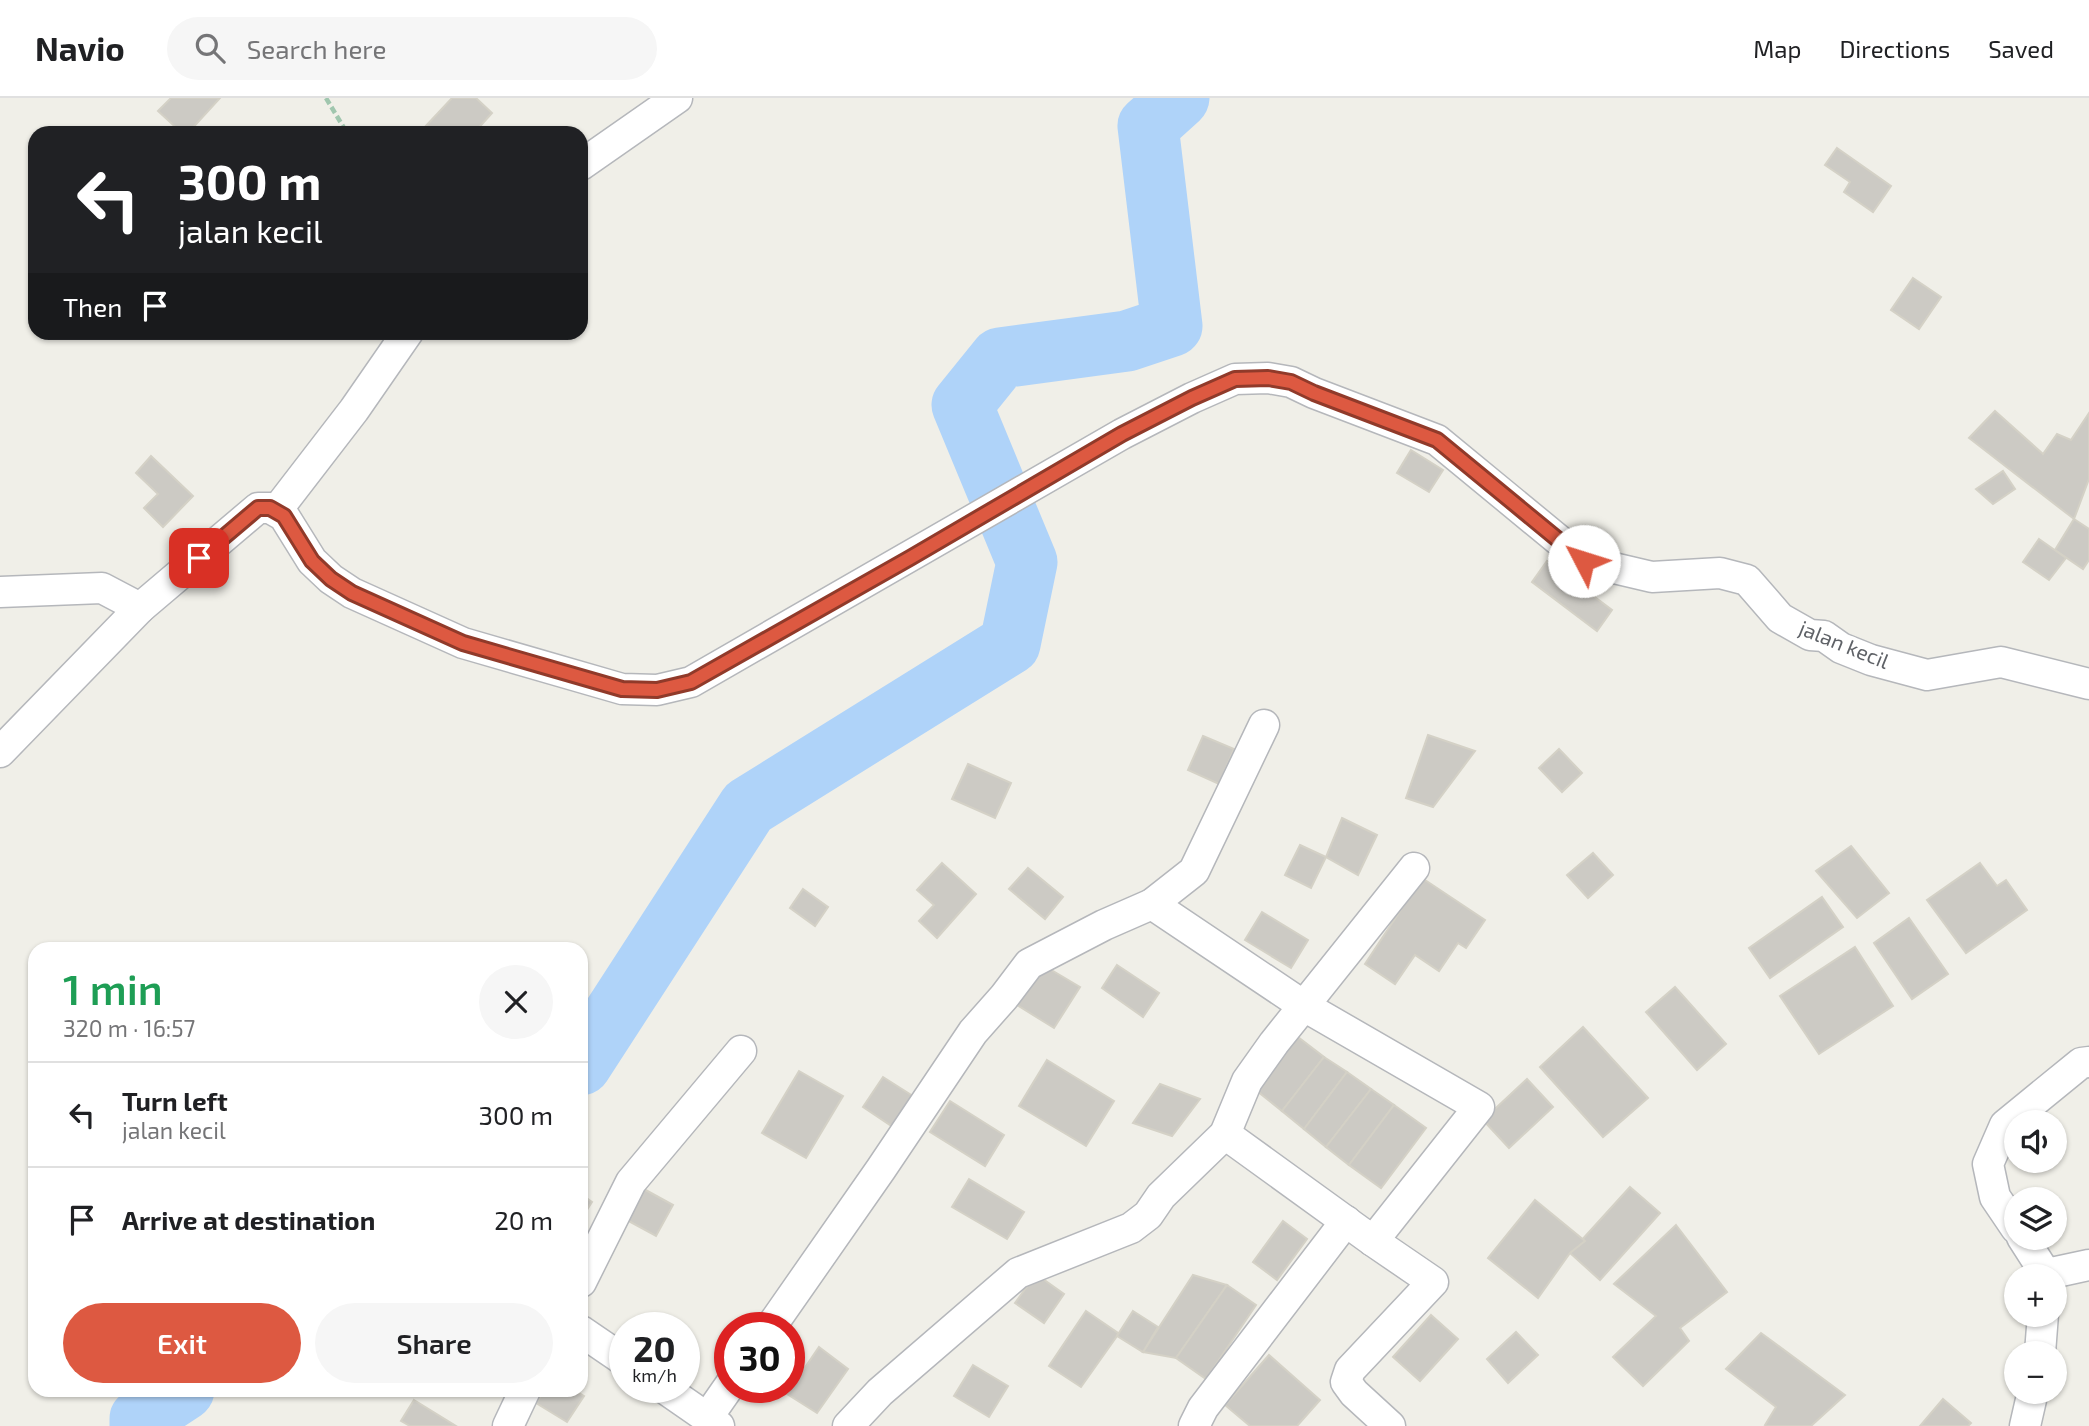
<!DOCTYPE html>
<meta charset="utf-8">
<style>
:root{--surface:#fff;--page:#f6f6f6;--text:#202124;--muted:#757577;--line:#e0e0e0;--accent:#dd5941}
body{margin:0;font-family:"Exo 2",sans-serif;background:var(--page);color:var(--text);height:100vh;display:flex;flex-direction:column;font-size:26px;white-space:nowrap}
*{box-sizing:border-box;margin:0}
p{font-size:23px;color:var(--muted)}
.icon{flex:none;width:38px;height:38px;fill:none;stroke:currentColor;stroke-width:2;stroke-linecap:round;stroke-linejoin:round}
.map{position:relative;flex:1;overflow:hidden}
.details{position:absolute;left:28px;top:844px;width:560px;height:455px;display:flex;flex-direction:column;background:var(--surface);border-radius:21px;box-shadow:0 2px 5px #0004}
.details>*{flex:none}
.hud{position:absolute;left:28px;top:28px;width:560px;height:214px;border-radius:21px;box-shadow:0 2px 5px #0004;background:#202124;color:#fff;overflow:hidden}
.fabs{position:absolute;left:2004px;top:1012px;display:grid;gap:14px}
.fabs a{display:grid;place-items:center;width:63px;height:63px;border-radius:50%;background:var(--surface);box-shadow:0 2px 5px #0004;font-size:35px}
.speed{position:absolute;left:609px;top:1214px;display:flex;gap:14px;font-size:35px;font-weight:700;text-align:center}
.speed>*{display:grid;place-content:center;width:91px;height:91px;border-radius:50%;background:var(--surface);box-shadow:0 2px 5px #0004;line-height:1}
.speed small{font-size:18px;font-weight:400}
.speed .limit{border:10px solid #d22;background:#fff;color:#111}
.pin{position:absolute;display:grid;place-items:center;width:60px;height:60px;color:#fff;margin:-30px;border-radius:14px;box-shadow:0 4px 10px #0006}
.me{position:absolute;width:77px;margin:-38px;rotate:310deg;stroke-linejoin:round;filter:drop-shadow(0 0 5px #0008)}
.turn{display:flex;align-items:center;gap:24px;height:147px;padding:0 35px;font-size:32px}
.turn .icon{width:91px;height:91px;stroke-width:2.5}
.turn b{display:block;font-size:49px;line-height:60px}
.then{display:flex;align-items:center;height:66px;padding:0 35px;background:#0003;gap:14px;font-size:26px}
.round{display:grid;place-items:center;flex:none;width:74px;height:74px;border-radius:37px;background:var(--page)}
.overview{display:flex;align-items:center;justify-content:space-between;height:119px;padding:0 35px}
h1{font-size:42px;font-weight:600;line-height:52px;color:#1e9e55}
.primary-button{display:flex;gap:14px;margin-top:auto;padding:14px 35px}
.primary-button a{flex:1;height:80px;border-radius:42px;background:var(--accent);color:#fff;font-size:28px;font-weight:600;line-height:80px;text-align:center}
.primary-button a+a{background:var(--page);color:var(--text)}
ul{padding:0;list-style:none}
li{display:flex;align-items:center;gap:21px;height:105px;padding:0 35px;border-top:2px solid var(--line)}
li div{flex:1}
li b{display:block;font-size:26px}
li em{font-style:normal}
header{display:flex;align-items:center;gap:42px;box-sizing:border-box;height:98px;padding:0 35px;background:var(--surface);border-bottom:2px solid var(--line)}
header strong{font-size:33px}
nav{display:flex;gap:38px;margin-inline-start:auto;font-size:24px}
.search{width:490px;height:63px;background:var(--page);display:flex;align-items:center;gap:18px;box-sizing:border-box;padding:0 24px;border-radius:38px;color:var(--muted);font-size:26px}
.map>svg:first-child{display:block}
.lines{fill:none;stroke-linecap:round;stroke-linejoin:round}
.river{stroke:#afd3f9;stroke-width:61}
.building{fill:#cccac4;stroke:#d4d1c6;stroke-width:2}
.minor-casing{stroke:#b5b7bb;stroke-width:33}
.path{stroke:#a0c6ae;stroke-width:4.5;stroke-dasharray:7 3.5;stroke-linecap:butt}
.minor{stroke:#fff;stroke-width:30}
.route-casing{stroke:#903a2a;stroke-width:18}
.route{stroke:#dd5941;stroke-width:12}
.labels{text-anchor:middle;stroke-width:7;stroke-linejoin:round;paint-order:stroke}
.street-label{font-size:21px;fill:#5f6267;stroke:#fff}
</style>
<header>
<strong>Navio</strong>
<div class="search"><svg class="icon" aria-label="search" viewBox="0 0 24 24"><circle cx="10" cy="10" r="6"/><path d="M15 15l6 6"/></svg>Search here</div>
<nav><a>Map</a><a>Directions</a><a>Saved</a></nav>
</header>
<div class="map">
<svg width="2089" height="1328" viewBox="0 0 2089 1328">
<rect width="100%" height="100%" fill="#f0efe8"/>
<g class="lines">
<!-- river -->
<g class="river">
<polyline points="581,967 748,709 1010,546 1027,464 962,307 1000,260 1127,243 1172,228 1148,28 1179,0"/>
<polyline points="140,1328 140,1321 184,1292"/>
</g>
</g>
<!-- building -->
<g class="building">
<polygon points="171,0 220,0 188,35 182,35 158,13"/>
<polygon points="452,0 476,0 492,15 474,35 427,35 423,31"/>
<polygon points="1837,50 1891,88 1873,114 1844,94 1850,84 1825,67"/>
<polygon points="1913,180 1941,199 1919,231 1891,212"/>
<polygon points="1995,313 2043,356 2057,336 2071,342 2089,315 2089,381 2074,421 1969,340"/>
<polygon points="1411,352 1443,372 1429,394 1397,375"/>
<polygon points="151,358 193,398 163,429 144,410 158,396 136,375"/>
<polygon points="2003,373 2015,391 1993,406 1976,391"/>
<polygon points="2074,421 2089,431 2089,462 2083,471 2055,452"/>
<polygon points="2039,441 2066,460 2049,482 2023,464"/>
<polygon points="1547,463 1612,512 1597,533 1532,484"/>
<polygon points="1428,637 1475,653 1433,709 1406,700"/>
<polygon points="1203,638 1234,651 1219,686 1188,672"/>
<polygon points="1559,651 1582,675 1562,694 1539,670"/>
<polygon points="968,666 1011,685 995,720 952,701"/>
<polygon points="1342,720 1377,737 1358,777 1326,759"/>
<polygon points="1300,747 1326,759 1311,790 1285,777"/>
<polygon points="1851,748 1889,795 1857,820 1816,773"/>
<polygon points="1593,755 1613,777 1588,800 1567,777"/>
<polygon points="942,765 976,796 937,840 919,823 934,807 917,792"/>
<polygon points="1980,765 1997,788 2006,782 2027,812 1966,855 1927,802"/>
<polygon points="1028,770 1063,799 1045,821 1009,791"/>
<polygon points="1422,780 1485,822 1466,850 1458,845 1439,873 1415,857 1395,886 1365,866"/>
<polygon points="803,791 828,809 815,828 790,810"/>
<polygon points="1822,799 1843,829 1770,880 1749,850"/>
<polygon points="1262,814 1308,842 1291,870 1245,842"/>
<polygon points="1909,820 1948,876 1912,901 1874,845"/>
<polygon points="1855,849 1893,908 1819,956 1780,898"/>
<polygon points="1043,867 1080,889 1054,930 1017,907"/>
<polygon points="1117,867 1159,895 1143,919 1102,890"/>
<polygon points="1675,889 1726,946 1697,972 1646,914"/>
<polygon points="1583,929 1648,1000 1603,1039 1540,969"/>
<polygon points="1298,939 1324,959 1282,1013 1257,993"/>
<polygon points="1324,959 1347,974 1304,1031 1282,1013"/>
<polygon points="1047,962 1114,1003 1086,1048 1019,1008"/>
<polygon points="799,973 843,998 806,1060 762,1035"/>
<polygon points="1347,974 1371,991 1326,1049 1304,1031"/>
<polygon points="883,979 916,1000 896,1031 863,1009"/>
<polygon points="1527,981 1553,1009 1509,1050 1483,1022"/>
<polygon points="1160,986 1200,1001 1172,1038 1133,1025"/>
<polygon points="1371,991 1394,1007 1349,1067 1326,1049"/>
<polygon points="950,1003 1004,1037 985,1068 930,1034"/>
<polygon points="1394,1007 1426,1030 1381,1090 1349,1067"/>
<polygon points="969,1081 1024,1114 1007,1141 952,1109"/>
<polygon points="1630,1089 1660,1115 1600,1182 1570,1155"/>
<polygon points="642,1090 673,1107 656,1138 625,1121"/>
<polygon points="581,1096 592,1104 581,1121"/>
<polygon points="1535,1102 1585,1143 1570,1155 1538,1200 1488,1160"/>
<polygon points="1283,1123 1307,1141 1277,1182 1253,1164"/>
<polygon points="1676,1127 1727,1194 1680,1230 1689,1243 1643,1288 1613,1259 1656,1218 1614,1186"/>
<polygon points="1036,1176 1064,1196 1044,1225 1015,1205"/>
<polygon points="1193,1177 1227,1187 1176,1260 1143,1254"/>
<polygon points="1227,1187 1256,1207 1206,1281 1176,1260"/>
<polygon points="1086,1213 1118,1235 1117,1238 1081,1289 1049,1268"/>
<polygon points="1133,1213 1158,1229 1143,1254 1117,1238"/>
<polygon points="1431,1217 1458,1241 1420,1283 1393,1259"/>
<polygon points="1516,1234 1538,1257 1508,1285 1487,1261"/>
<polygon points="1761,1235 1845,1297 1811,1328 1767,1328 1765,1327 1776,1309 1726,1271"/>
<polygon points="819,1249 848,1271 817,1315 787,1296"/>
<polygon points="1269,1257 1320,1302 1297,1328 1250,1328 1225,1307"/>
<polygon points="973,1267 1008,1288 989,1319 954,1298"/>
<polygon points="545,1292 574,1292 584,1298 567,1324 536,1305"/>
<polygon points="1943,1301 1971,1325 1968,1328 1920,1328"/>
<polygon points="414,1302 456,1328 410,1328 401,1323"/>
</g>
<g class="lines">
<defs>
<g id="minor">
<polyline points="581,67 677,0"/>
<polyline points="277,412 354,312 408,234"/>
<polyline points="0,494 102,490 140,510 258,410 270,410 284,418 312,463 331,481 352,495 463,545 622,591 657,592 691,584 1122,336 1192,300 1235,281 1268,280 1291,284 1314,295 1437,342 1584,463 1652,479 1720,475 1747,482 1780,520 1810,537 1824,538 1841,550 1871,562 1927,577 2001,564 2089,586"/>
<polyline points="0,654 140,510"/>
<polyline points="1152,806 1304,908 1479,1009 1373,1143 1225,1036"/>
<polyline points="2016,1130 1995,1099 1988,1066 2005,1027 2081,965 2089,964"/>
<polyline points="2022,1139 2047,1178"/>
<polyline points="1373,1143 1433,1184 1350,1272 1346,1284 1354,1295 1390,1328"/>
<polyline points="2047,1176 2089,1167"/>
<polyline points="581,1184 631,1084 741,953"/>
<polyline points="770,1230 881,1071 973,934 1004,899 1029,866 1104,827 1152,806 1194,773 1264,627"/>
<polyline points="581,1233 625,1263"/>
<polyline points="2040,1255 2043,1216"/>
<polyline points="664,1290 719,1328"/>
<polyline points="707,1320 730,1287"/>
<polyline points="508,1328 525,1292"/>
<polyline points="848,1328 880,1294 1018,1175 1131,1130 1148,1117 1161,1098 1225,1036 1247,983 1274,945 1414,770"/>
<polyline points="1194,1328 1203,1310 1346,1123"/>
<polyline points="2025,1328 2033,1293"/>
</g>
</defs>
<!-- minor casing -->
<use href="#minor" class="minor-casing"/>
<!-- path -->
<polyline class="path" points="326,0 347,35"/>
<!-- minor -->
<use href="#minor" class="minor"/>
</g>
<g class="lines">
<defs>
<polyline id="route" points="199,460 258,410 270,410 284,418 312,463 331,481 352,495 463,545 622,591 657,592 691,584 910,460 1122,336 1192,300 1235,281 1268,280 1291,284 1314,295 1437,342 1584,463"/>
</defs>
<!-- route casing -->
<use href="#route" class="route-casing"/>
<!-- route -->
<use href="#route" class="route"/>
</g>
<g class="labels">
<!-- street labels -->
<g class="street-label">
<text transform="translate(1844 547) rotate(22)" y="7">jalan kecil</text>
</g>
</g>
</svg>
<div class="fabs">
<a><svg class="icon" aria-label="sound" viewBox="0 0 24 24"><path d="M4 9h4l5-4v14l-5-4H4zM17 9q2 3 0 6"/></svg></a>
<a><svg class="icon" aria-label="layers" viewBox="0 0 24 24"><path d="M12 4l9 5-9 5-9-5zM3 14l9 5 9-5"/></svg></a>
<a>+</a>
<a>−</a>
</div>
<div class="speed"><div>20<small>km/h</small></div><div class="limit">30</div></div>
<div class="pin" style="left:199px;top:460px;background:#d93025"><svg class="icon" aria-label="arrive" viewBox="0 0 24 24"><path d="M6 21V4h12l-3 4 3 4H6"/></svg></div>
<svg class="me" style="left:1584px;top:463px" viewBox="-20 -20 40 40"><circle r="19" fill="#fff"/><path d="M0-13L10 11 0 6-10 11z" fill="#dd5941"/></svg>
<div class="hud">
<div class="turn"><svg class="icon" aria-label="left" viewBox="0 0 24 24"><path d="M17 20v-9H6M10 6l-5 5 5 5"/></svg><div><b>300 m</b>jalan kecil</div></div>
<div class="then">Then<svg class="icon" aria-label="arrive" viewBox="0 0 24 24"><path d="M6 21V4h12l-3 4 3 4H6"/></svg></div>
</div>
<section class="details">
<div class="overview"><div><h1>1 min</h1><p>320 m · 16:57</p></div><a class="round"><svg class="icon" aria-label="close" viewBox="0 0 24 24"><path d="M6 6l12 12M18 6L6 18"/></svg></a></div>
<ul>
<li><svg class="icon" aria-label="left" viewBox="0 0 24 24"><path d="M17 20v-9H6M10 6l-5 5 5 5"/></svg><div><b>Turn left</b><p>jalan kecil</p></div><em>300 m</em></li>
<li><svg class="icon" aria-label="arrive" viewBox="0 0 24 24"><path d="M6 21V4h12l-3 4 3 4H6"/></svg><div><b>Arrive at destination</b></div><em>20 m</em></li>
</ul>
<div class="primary-button"><a>Exit</a><a>Share</a></div>
</section>
</div>
